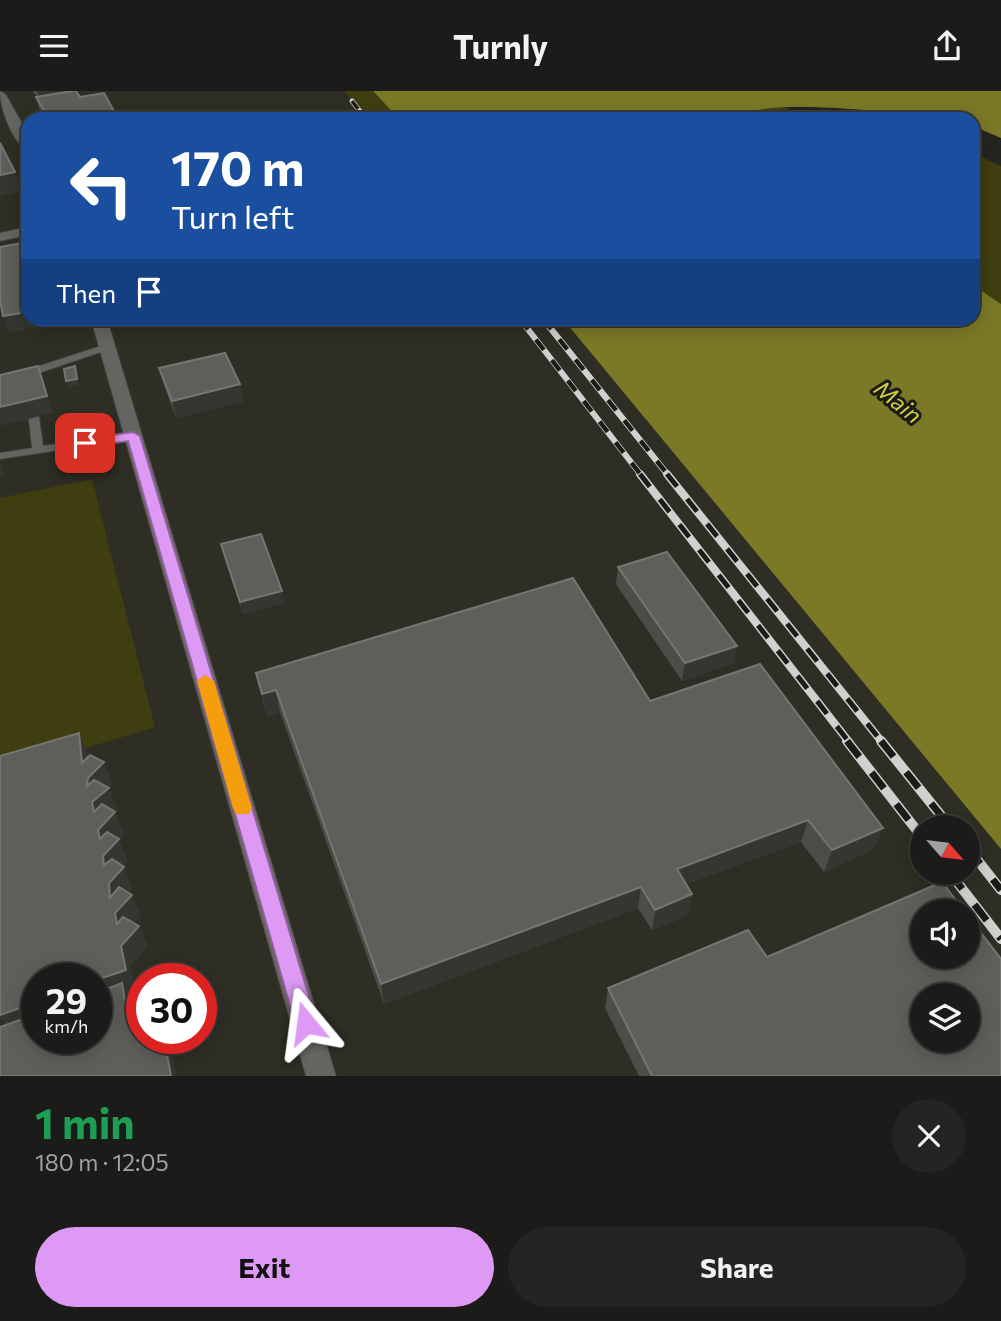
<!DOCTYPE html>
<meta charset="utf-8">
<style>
:root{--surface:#1b1c19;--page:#242522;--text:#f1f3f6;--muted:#a0a1a2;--line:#393a38;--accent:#dd99f3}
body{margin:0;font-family:Commissioner,sans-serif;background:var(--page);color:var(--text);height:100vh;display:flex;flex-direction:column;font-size:26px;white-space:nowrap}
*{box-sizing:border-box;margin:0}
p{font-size:23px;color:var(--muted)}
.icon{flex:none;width:38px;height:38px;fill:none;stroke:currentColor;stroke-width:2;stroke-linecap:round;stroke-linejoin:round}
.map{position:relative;height:985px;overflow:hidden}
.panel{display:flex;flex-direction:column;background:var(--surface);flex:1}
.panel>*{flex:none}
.banner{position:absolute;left:21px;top:21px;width:959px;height:214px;border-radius:21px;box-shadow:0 4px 18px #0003,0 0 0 2px var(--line);background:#1a4fa0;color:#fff;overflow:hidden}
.needle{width:46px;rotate:118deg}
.tools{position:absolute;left:910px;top:724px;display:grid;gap:14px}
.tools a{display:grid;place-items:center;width:70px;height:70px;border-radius:50%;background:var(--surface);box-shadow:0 4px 18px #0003,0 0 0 2px var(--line);font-size:35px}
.speed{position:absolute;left:21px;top:872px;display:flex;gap:14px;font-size:35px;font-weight:700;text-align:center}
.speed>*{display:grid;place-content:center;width:91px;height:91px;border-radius:50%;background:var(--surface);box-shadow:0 4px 18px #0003,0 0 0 2px var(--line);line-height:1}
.speed small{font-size:18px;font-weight:400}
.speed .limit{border:10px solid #d22;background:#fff;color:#111}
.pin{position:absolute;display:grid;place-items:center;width:60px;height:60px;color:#fff;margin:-30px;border-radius:14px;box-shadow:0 4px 10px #0006}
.me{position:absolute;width:77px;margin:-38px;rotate:344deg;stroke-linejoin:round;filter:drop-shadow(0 0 5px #0008)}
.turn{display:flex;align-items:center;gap:24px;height:147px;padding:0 35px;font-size:32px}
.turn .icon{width:91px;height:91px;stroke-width:2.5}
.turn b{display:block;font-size:49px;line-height:60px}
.then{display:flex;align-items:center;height:66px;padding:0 35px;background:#0003;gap:14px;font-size:26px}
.round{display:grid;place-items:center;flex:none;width:74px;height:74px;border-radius:37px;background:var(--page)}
.headline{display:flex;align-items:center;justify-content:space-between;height:119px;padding:0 35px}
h1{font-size:42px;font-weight:700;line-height:52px;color:#1e9e55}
.action{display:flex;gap:14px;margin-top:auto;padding:14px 35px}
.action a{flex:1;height:80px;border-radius:42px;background:var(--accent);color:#111;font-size:28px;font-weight:700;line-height:80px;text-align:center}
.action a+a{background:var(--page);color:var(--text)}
header{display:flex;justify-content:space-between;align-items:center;height:91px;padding:0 35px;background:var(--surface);font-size:32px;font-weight:700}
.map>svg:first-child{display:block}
.built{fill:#2e2e24;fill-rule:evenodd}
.green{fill:#3f3e10}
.water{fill:#7b7926}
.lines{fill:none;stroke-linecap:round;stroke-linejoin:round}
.lane-casing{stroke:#40403d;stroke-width:2}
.street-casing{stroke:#40403d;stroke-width:2}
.lane{fill:#646460;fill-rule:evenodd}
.street{fill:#646460;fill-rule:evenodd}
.rail-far3-casing{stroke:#d0d0ce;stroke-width:5}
.rail-far2-casing{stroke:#d0d0ce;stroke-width:6}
.rail-far1-casing{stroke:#d0d0ce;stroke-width:8}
.rail-casing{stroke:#d0d0ce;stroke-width:10}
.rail-far3{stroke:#1b1b18;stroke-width:3.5;stroke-dasharray:10;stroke-linecap:butt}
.rail-far2{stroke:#1b1b18;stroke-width:4.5;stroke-dasharray:13;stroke-linecap:butt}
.rail-far1{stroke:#1b1b18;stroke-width:5;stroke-dasharray:16;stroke-linecap:butt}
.rail{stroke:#1b1b18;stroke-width:7;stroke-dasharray:20;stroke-linecap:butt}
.wall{fill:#4c4c49}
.shaded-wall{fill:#353531}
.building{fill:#5e5e5b;stroke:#757572;stroke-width:2;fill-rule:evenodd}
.route{fill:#dd99f3;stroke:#90639e;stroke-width:2}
.slow{fill:#f59e0b}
.labels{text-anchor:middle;stroke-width:6;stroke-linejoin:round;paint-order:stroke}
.water-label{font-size:23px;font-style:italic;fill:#d3cf3e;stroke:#1b1b18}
</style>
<header><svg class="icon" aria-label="menu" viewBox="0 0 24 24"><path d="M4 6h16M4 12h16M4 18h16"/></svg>Turnly<svg class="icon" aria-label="share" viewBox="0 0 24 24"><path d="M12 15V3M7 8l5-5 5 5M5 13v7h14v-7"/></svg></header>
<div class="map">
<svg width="1001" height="985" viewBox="0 0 1001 985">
<rect width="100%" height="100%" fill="#242521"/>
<!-- built -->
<path class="built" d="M0 0H344L368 28H28V228H565L1001 758V985H0ZM922 737H968V782H922ZM922 821H968V866H922ZM37 887H96V947H37ZM142 887H201V947H142ZM922 905H968V950H922Z"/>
<!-- green -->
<g class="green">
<polygon points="344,0 373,0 399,28 368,28"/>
<path d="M781 16 788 17 794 28H738C748 15 766 17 781 16Z"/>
<polygon points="973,62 1001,75 1001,213 973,194"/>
<polygon points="92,388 155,636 0,683 0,407"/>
</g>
<!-- water -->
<g class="water">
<path d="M373 0H1001V47L973 35V28C935 28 757 1 738 28H399Z"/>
<polygon points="973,194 1001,213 1001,758 563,228 973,228"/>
</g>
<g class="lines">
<defs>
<g id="lane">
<polygon points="107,253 110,254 110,258 33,284 32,288 24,288 23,286 24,280"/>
<polygon points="32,308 37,311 43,355 133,342 138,345 133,348 0,368 0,362 32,357 27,311"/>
</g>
<g id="street">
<path d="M0 0 6 4 28 43V59C12 52 0 17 0 0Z"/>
<polygon points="28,136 28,144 0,150 0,142"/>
<polygon points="91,228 107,228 336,985 306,985"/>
</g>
</defs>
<!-- lane casing -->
<use href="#lane" class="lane-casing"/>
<!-- street casing -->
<use href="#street" class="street-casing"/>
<!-- lane -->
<use href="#lane" class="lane"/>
<!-- street -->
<use href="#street" class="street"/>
<defs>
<polyline id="rail-far3" points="352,10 366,28"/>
<g id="rail-far2">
<polyline points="520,228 641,384"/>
<polyline points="543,228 668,384"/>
</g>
<g id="rail-far1">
<polyline points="640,383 849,651"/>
<polyline points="667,383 882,651"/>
</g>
<g id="rail">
<polyline points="847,650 922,746"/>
<polyline points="881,650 951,737"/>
<polyline points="968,757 1001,799"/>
<polyline points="950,782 1001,848"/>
</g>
</defs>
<!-- rail-far3 casing -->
<use href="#rail-far3" class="rail-far3-casing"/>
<!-- rail-far2 casing -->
<use href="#rail-far2" class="rail-far2-casing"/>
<!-- rail-far1 casing -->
<use href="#rail-far1" class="rail-far1-casing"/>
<!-- rail casing -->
<use href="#rail" class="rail-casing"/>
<!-- rail-far3 -->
<use href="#rail-far3" class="rail-far3"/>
<!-- rail-far2 -->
<use href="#rail-far2" class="rail-far2"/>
<!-- rail-far1 -->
<use href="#rail-far1" class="rail-far1"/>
<!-- rail -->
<use href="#rail" class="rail"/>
</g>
<!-- wall -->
<g class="wall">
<polygon points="32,0 67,0 53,3 80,6 117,28 45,28 40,21 36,6 38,6"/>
<polygon points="159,277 240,293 244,310 176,327 164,294"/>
<polygon points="221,453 284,512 243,523 224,466"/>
<polygon points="618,476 737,555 733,572 682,590 616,493"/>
<polygon points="256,582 650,610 874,758 824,781 801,751 686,793 692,803 688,824 652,839 638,817 384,913 280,621 267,626"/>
<polygon points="767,866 1001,985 639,985 605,917 608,897"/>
</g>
<!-- shaded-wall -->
<g class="shaded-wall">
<polygon points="37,0 67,0 39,7"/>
<polygon points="115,22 117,28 81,28"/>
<polygon points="15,81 21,100 0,105 0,84"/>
<polygon points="28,221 28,228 57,228 58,232 9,242 3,225"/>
<polygon points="38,275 53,322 0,335 0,316"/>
<polygon points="75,275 79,294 68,296 66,290"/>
<polygon points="240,293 244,310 176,327 172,310"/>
<polygon points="0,367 4,386 0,387"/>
<polygon points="282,500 284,512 243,523 240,511"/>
<polygon points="737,555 733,572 682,590 685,572"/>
<polygon points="276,599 280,621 267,626 262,603"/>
<polygon points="79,642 88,664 91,684 104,671 113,693 108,698 109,697 118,719 102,733 115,721 124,743 119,749 128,770 113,786 124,776 133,797 118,813 132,804 141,825 124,843 139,835 148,855 131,875 135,898 126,902 131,912 136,935 96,913 96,889 117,833 110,807 100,748 82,672"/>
<polygon points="808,729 801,751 672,799 677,778"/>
<polygon points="883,737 874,758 824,781 832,759"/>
<polygon points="641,796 638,817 384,913 381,893"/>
<polygon points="692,803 688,824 652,839 655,819"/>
<polygon points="0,909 37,911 37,935 13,943 2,928 0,928"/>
<polygon points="164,947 169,947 177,985 171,985"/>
</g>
<!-- building -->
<g class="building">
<polygon points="72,0 76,0 80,6 104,2 115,22 81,28 49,28 36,6"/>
<polygon points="0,52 15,81 0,84"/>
<polygon points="28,151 28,221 3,225 0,210 0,156"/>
<polygon points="225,262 240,293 172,310 159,277"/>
<polygon points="38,275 47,305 0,316 0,284"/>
<polygon points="75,275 77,288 66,290 64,278"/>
<polygon points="261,443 282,500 240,511 221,453"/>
<polygon points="667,461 737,555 685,572 618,476"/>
<polygon points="573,487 650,610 760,573 883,737 832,759 808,729 677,778 692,803 655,819 641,796 381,893 276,599 262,603 256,582"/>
<polygon points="79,642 82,672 90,664 104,671 88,687 87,695 94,689 109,697 92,711 94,721 102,713 115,721 98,739 100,748 107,741 119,748 103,765 104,774 112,768 124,776 109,792 110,807 119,796 132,804 115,822 117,833 123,826 139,835 121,855 126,879 96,889 96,887 37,887 37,911 0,924 0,665"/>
<path d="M942 791 965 821H922V866H968V825L1001 868V985H652L608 897 748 839 767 866ZM922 905H968V950H922Z"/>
<polygon points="122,892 126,916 142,910 142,947 164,947 171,985 0,985 0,936 37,923 37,947 96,947 96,902"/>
</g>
<!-- route -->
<polygon class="route" points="133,341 140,345 317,932 313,939 306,942 298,939 295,932 128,350 85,356 78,352 85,348"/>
<!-- slow -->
<polygon class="slow" points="205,584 214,590 252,717 249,723 236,723 233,717 197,590"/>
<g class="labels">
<!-- water labels -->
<g class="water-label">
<text transform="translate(898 311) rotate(39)" y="8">Main</text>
</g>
</g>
</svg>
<div class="tools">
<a><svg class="needle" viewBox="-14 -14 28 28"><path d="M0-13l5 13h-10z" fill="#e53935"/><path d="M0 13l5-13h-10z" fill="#a0a1a2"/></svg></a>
<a><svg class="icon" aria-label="sound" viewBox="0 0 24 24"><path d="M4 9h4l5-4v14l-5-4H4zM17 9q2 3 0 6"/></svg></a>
<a><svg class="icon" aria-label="layers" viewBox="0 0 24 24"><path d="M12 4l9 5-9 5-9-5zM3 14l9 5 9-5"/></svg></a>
</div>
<div class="speed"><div>29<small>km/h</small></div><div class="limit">30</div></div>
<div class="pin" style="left:85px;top:352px;background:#d93025"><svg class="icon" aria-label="arrive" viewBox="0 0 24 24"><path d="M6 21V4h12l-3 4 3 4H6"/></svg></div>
<svg class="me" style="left:306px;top:932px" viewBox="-20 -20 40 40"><path d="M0-17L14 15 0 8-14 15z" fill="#dd99f3" stroke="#fff" stroke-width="4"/></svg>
<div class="banner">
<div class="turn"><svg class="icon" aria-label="left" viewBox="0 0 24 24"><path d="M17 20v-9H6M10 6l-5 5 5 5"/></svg><div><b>170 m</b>Turn left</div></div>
<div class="then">Then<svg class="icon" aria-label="arrive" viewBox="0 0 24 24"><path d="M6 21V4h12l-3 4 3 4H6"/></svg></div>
</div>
</div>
<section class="panel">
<div class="headline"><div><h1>1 min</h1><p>180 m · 12:05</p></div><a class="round"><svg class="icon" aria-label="close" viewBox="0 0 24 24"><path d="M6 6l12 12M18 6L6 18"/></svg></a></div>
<div class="action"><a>Exit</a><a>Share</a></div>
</section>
